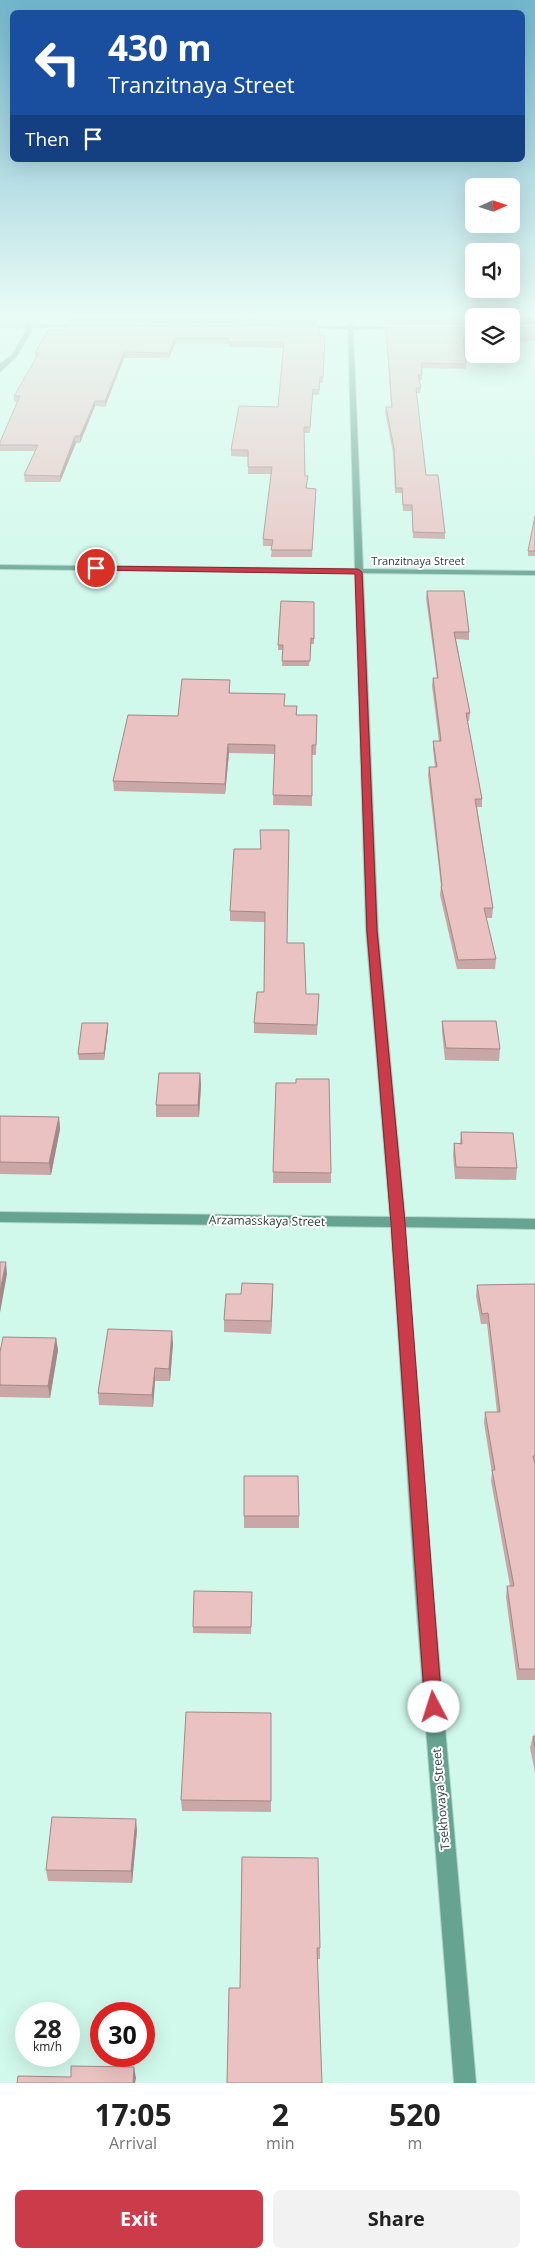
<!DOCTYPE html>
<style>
:root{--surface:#fff;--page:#f2f2f2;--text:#222;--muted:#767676;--accent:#cb3b49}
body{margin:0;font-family:"Open Sans",sans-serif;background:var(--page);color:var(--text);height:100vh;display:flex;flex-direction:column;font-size:19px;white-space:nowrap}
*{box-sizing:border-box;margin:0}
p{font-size:16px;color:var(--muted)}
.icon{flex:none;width:28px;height:28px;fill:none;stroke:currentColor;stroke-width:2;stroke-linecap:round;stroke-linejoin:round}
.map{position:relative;height:2083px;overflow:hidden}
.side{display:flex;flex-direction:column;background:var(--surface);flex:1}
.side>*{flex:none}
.banner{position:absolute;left:10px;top:10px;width:515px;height:152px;border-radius:8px;box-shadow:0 5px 20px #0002;background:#1a4fa0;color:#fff;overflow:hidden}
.needle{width:32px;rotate:87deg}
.controls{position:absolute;left:465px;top:178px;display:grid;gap:10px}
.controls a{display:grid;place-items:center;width:55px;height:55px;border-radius:8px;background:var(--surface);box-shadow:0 5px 20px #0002;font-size:25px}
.speed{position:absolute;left:15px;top:2002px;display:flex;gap:10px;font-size:25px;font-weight:700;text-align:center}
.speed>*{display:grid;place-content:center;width:65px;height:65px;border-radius:50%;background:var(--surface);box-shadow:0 5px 20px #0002;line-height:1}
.speed small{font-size:12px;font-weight:400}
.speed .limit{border:8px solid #d22;background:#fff;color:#111}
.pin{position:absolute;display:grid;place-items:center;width:42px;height:42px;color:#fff;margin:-21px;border:2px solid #fff;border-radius:50%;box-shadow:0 1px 5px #0007}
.me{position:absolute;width:55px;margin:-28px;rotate:355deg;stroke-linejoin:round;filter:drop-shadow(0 0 4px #0008)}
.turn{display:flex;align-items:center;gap:18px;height:105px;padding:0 15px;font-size:22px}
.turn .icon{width:65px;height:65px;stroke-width:2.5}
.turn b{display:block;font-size:35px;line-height:42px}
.then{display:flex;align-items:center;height:48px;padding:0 15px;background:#0003;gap:10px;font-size:19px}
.eta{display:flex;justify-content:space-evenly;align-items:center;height:85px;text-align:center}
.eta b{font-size:30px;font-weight:700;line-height:35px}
.button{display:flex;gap:10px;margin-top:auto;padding:10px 15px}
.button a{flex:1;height:58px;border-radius:8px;background:var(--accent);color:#fff;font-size:20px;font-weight:700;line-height:58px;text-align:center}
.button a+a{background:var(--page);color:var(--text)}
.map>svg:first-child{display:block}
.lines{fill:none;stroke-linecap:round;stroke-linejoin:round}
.minor-casing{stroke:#afd3c7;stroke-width:2}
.minor{fill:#67a391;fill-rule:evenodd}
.wall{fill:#c8a7a6}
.shaded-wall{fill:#a38887}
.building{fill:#e9c2c1;stroke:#a38887}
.route{fill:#cb3b49;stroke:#84262f}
.labels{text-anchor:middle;stroke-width:4;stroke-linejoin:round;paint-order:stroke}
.far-street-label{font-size:11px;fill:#2d3d38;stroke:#fff}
.street-label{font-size:12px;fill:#2d3d38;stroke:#fff}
</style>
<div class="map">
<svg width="535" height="2083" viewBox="0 0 535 2083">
<rect width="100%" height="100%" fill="#d0f8eb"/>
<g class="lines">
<defs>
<g id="minor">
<polygon points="28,317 33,317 30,324 85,326 31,328 32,331 16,357 0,372 0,364 12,355 26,331 25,328 0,328 0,324 25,324"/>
<polygon points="348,317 353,317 353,326 405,328 353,329 363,569 535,571 535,575 363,573 378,931 405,1217 535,1219 535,1229 405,1227 433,1589 476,2083 454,2083 415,1589 391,1227 0,1222 0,1212 390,1217 366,931 355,573 0,569 0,565 355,569 348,329 299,327 348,326"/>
</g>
</defs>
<!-- minor casing -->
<use href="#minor" class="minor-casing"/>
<!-- minor -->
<use href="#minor" class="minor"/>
</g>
<!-- wall -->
<g class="wall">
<polygon points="381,317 474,317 474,325 384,325"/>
<polygon points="70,319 318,321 318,325 70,323"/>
<polygon points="511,327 511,328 535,327 535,341 511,342"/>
<polygon points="386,328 474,328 474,342 464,342 466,364 466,369 421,368 422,380 419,380 421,388 420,393 416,393 426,475 445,533 445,539 413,538 412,511 403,511 402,493 395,493 393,453 385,412 386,407 391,407"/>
<polygon points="48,330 325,336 323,383 320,383 319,395 312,395 310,433 304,433 305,476 307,488 316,489 312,557 271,557 272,546 263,546 263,539 272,474 248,474 248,457 231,456 231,450 278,407 283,348 229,347 229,344 175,344 169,358 124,358 105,407 95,406 80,443 76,443 60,482 25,482 24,475 35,451 0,451 0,442 18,402 14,402 14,396 36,359 35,353"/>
<polygon points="535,516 535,556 528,556 528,551"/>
<polygon points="427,591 469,632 469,640 456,639 470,713 469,721 467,721 482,799 482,807 477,807 493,908 492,918 486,918 496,959 495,969 457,969 440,895 441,886 428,775 429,767 435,767 433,749 433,741 439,741 432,686 433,678 437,678 426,598"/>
<polygon points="314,602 314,644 311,644 309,666 282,666 283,650 278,650 278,645"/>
<polygon points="230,689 230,694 285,706 297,706 297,715 317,715 316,755 312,755 312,806 273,805 275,754 229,753 225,794 114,791 113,781 178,716"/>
<polygon points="234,849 287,943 306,994 319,994 317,1035 254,1033 254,1023 264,992 265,922 230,921 230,911"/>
<polygon points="442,1021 500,1049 499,1061 445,1060 442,1032"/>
<polygon points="108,1023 108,1029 104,1060 79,1060 78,1054"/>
<polygon points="200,1073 201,1085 199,1117 156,1117 156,1105"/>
<polygon points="276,1083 296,1083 331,1173 331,1183 273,1183"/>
<polygon points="0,1116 59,1117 60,1129 51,1175 0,1174"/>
<polygon points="461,1132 517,1168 516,1180 455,1179 453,1155 454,1143 460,1143"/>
<polygon points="273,1284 271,1334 224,1332 224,1320 241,1294"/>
<polygon points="535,1284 535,1680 517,1680 506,1597 507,1586 510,1586 491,1481 492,1473 484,1423 485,1412 497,1412 487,1324 481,1324 476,1296 477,1285"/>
<polygon points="56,1338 58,1350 50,1398 0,1397 0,1352"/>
<polygon points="173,1343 170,1381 155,1381 153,1407 99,1405 98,1393"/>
<polygon points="244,1476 299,1516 299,1528 244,1528"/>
<polygon points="252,1592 251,1634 193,1633 193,1627"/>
<polygon points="271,1713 271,1812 182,1811 181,1800"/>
<polygon points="533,1736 535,1736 535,1772 530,1748"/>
<polygon points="137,1830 132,1883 48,1881 46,1870"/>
<polygon points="242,1857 320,1948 320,1959 318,1959 240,1988"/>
</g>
<!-- shaded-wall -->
<g class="shaded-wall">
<polygon points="535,320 535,324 511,326 511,321"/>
<polygon points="175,338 175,344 169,358 169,353"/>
<polygon points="124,352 124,358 105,407 105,401"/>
<polygon points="95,401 95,406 80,443 80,436"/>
<polygon points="75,436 76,443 60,482 60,476"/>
<polygon points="228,744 229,753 225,794 225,784"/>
<polygon points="108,1023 108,1029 104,1060 104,1053"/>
<polygon points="200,1073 201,1085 199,1117 198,1105"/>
<polygon points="59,1117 60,1129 51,1175 49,1163"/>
<polygon points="6,1262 7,1274 0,1313 0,1291"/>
<polygon points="273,1284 273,1296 271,1334 271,1321"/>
<polygon points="172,1331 173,1343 170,1381 169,1369"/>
<polygon points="56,1338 58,1350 50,1398 48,1386"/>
<polygon points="155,1368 155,1381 153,1407 152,1395"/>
<polygon points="136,1819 137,1830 132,1883 131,1871"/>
<polygon points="134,2067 136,2078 135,2083 133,2083"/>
</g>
<!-- building -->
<g class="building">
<polygon points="71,317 318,317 318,321 70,319"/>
<polygon points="383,317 474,317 474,321 384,321"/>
<polygon points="511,317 535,317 535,320 511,321"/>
<polygon points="67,325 319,326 320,336 325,336 323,377 320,377 319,390 313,389 310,427 304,427 305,476 308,476 306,488 316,489 312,550 271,550 273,540 263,539 272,467 248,467 248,450 231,450 239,406 278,407 284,342 229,342 229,338 175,338 169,353 124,352 105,401 95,401 80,436 75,436 60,476 24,475 38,445 0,445 0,442 20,396 14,396 39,353 35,353 48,330 66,330"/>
<polygon points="511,327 511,328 535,327 535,337 511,337"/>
<polygon points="386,328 474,328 474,338 463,338 466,364 421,363 422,375 418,375 421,388 416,388 426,475 438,475 445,533 413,532 412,505 403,505 402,488 396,488 394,448 386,407 392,407"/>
<polygon points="535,516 535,551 528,551"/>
<polygon points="427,591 464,591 469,632 454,632 470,713 466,713 482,799 475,799 493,908 484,908 496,959 458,960 441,886 442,886 429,767 437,767 433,741 441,741 433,678 438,678"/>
<polygon points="281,601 314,602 314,639 311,638 310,661 282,661 283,645 278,645"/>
<polygon points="182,679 230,680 229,693 285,694 284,706 297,706 296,715 317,715 316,745 312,745 312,796 273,795 275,745 228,744 225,784 113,781 128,715 178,716"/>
<polygon points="260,830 289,830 287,943 304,943 306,994 319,994 317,1025 254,1023 257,992 264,992 265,912 230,911 234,849 261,849"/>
<polygon points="442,1021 496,1021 500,1049 446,1048"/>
<polygon points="82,1023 108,1023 104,1053 78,1054"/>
<polygon points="159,1073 200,1073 198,1105 156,1105"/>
<polygon points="296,1079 329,1079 331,1173 273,1172 276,1083 296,1083"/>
<polygon points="0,1116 59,1117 49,1163 0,1162"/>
<polygon points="461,1132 513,1133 517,1168 456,1167 454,1143 462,1144"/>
<polygon points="0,1262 6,1262 0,1291"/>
<polygon points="242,1283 273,1284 271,1321 224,1320 226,1294 241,1294"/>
<polygon points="535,1284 535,1456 533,1456 535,1464 535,1669 519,1669 507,1586 514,1586 492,1470 495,1470 485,1412 500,1412 488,1313 482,1314 477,1285"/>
<polygon points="108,1329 172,1331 169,1369 155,1368 152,1395 98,1393"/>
<polygon points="3,1337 56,1338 48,1386 0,1385 0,1352"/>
<polygon points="244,1476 298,1476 299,1516 244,1516"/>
<polygon points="194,1591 252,1592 251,1627 193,1627"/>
<polygon points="186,1712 271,1713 271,1801 181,1800"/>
<polygon points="533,1736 535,1736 535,1748"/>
<polygon points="52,1817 136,1819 131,1871 46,1870"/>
<polygon points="242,1857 318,1858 320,1948 317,1948 322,2083 227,2083 229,1988 240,1988"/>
<polygon points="71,2066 134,2067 133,2083 17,2083 18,2076 71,2077"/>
</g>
<!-- sky -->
<linearGradient id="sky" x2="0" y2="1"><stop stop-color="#72b6cc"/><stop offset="0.52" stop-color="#eafcf6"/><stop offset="1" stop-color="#eafcf6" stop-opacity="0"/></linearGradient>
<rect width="535" height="608" fill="url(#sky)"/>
<!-- route -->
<polygon class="route" points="96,566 358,569 362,572 377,931 405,1223 442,1707 440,1713 434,1715 427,1713 425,1707 391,1223 367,931 355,574 94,570 93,568"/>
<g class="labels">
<!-- far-street labels -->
<g class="far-street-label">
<text x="418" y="565">Tranzitnaya Street</text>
</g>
<!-- street labels -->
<g class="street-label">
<text transform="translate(267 1221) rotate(1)" y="4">Arzamasskaya Street</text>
<text transform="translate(441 1799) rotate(-95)" y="4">Tsekhovaya Street</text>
</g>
</g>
</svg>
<div class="controls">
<a><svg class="needle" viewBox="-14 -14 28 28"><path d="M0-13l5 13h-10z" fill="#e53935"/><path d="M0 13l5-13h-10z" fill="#767676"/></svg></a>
<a><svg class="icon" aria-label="sound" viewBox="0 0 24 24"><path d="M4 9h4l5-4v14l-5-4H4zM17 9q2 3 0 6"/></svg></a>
<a><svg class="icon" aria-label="layers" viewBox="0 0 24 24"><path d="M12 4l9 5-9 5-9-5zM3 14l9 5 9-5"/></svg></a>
</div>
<div class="speed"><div>28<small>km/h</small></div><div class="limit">30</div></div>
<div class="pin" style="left:96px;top:568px;background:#d93025"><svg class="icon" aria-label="arrive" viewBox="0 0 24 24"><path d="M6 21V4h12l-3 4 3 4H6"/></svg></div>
<svg class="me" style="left:434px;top:1707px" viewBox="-20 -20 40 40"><circle r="19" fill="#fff"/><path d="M0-13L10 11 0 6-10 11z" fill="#cb3b49"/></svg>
<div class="banner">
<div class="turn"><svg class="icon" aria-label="left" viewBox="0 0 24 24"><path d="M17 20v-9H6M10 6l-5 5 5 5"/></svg><div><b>430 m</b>Tranzitnaya Street</div></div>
<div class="then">Then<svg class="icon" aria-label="arrive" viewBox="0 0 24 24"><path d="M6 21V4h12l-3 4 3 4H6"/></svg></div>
</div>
</div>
<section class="side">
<div class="eta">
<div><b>17:05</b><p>Arrival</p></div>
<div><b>2</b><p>min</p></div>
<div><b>520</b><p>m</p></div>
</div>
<div class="button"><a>Exit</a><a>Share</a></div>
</section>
